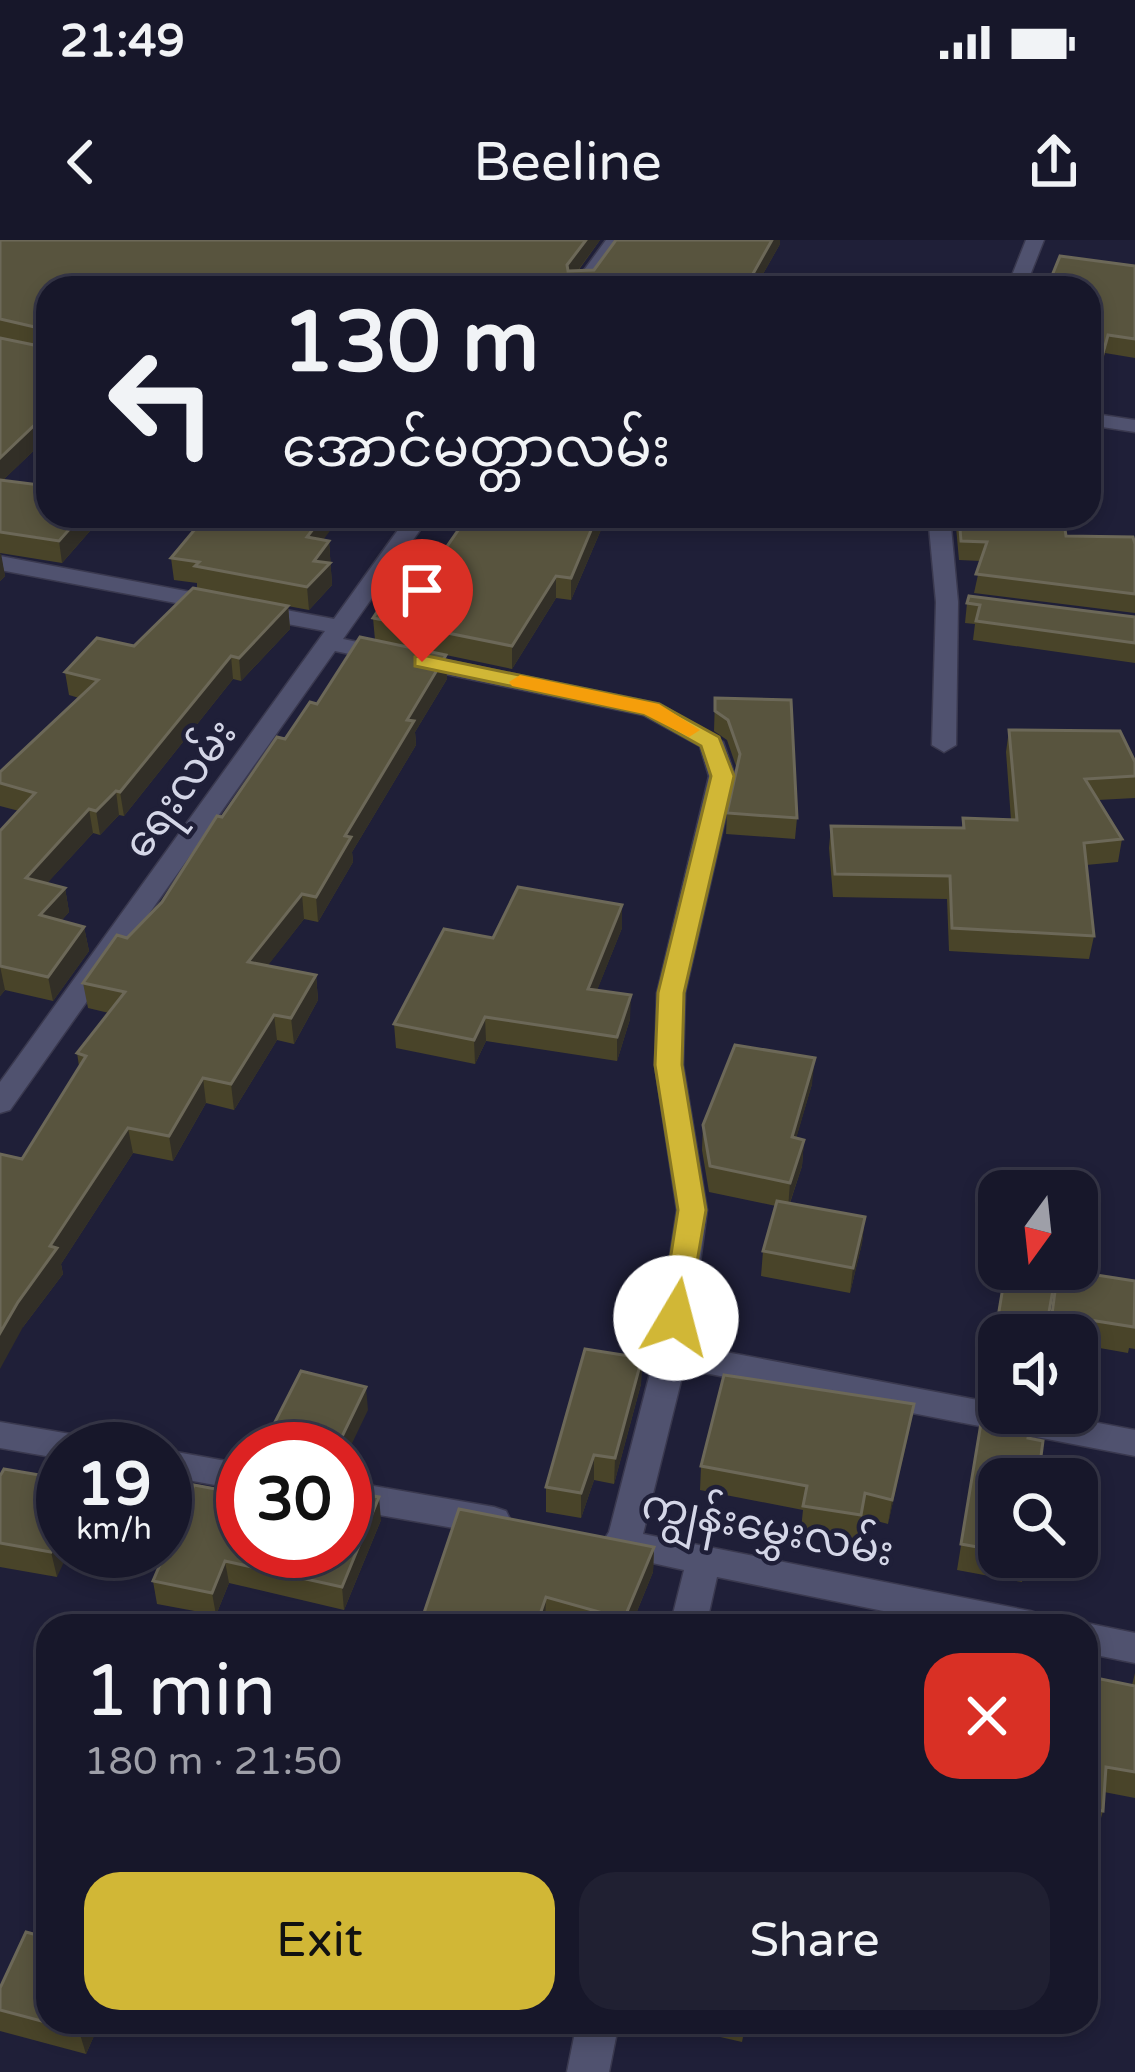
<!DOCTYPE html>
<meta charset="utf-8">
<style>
:root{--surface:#17172a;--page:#202032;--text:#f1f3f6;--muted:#9e9fa8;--line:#363647;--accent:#d1b736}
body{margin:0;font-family:"Varela Round","Noto Sans Myanmar",sans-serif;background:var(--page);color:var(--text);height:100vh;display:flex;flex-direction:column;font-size:45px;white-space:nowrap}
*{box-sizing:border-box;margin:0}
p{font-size:39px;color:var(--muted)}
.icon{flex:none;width:66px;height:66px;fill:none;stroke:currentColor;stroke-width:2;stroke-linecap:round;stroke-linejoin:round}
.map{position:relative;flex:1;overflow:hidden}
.sheet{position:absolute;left:36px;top:1374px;width:1062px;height:420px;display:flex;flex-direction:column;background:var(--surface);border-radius:36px;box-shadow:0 6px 18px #0003,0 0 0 3px var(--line)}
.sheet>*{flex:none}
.guide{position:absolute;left:36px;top:36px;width:1065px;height:252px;border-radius:36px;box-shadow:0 6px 18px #0003,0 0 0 3px var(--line);background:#17172a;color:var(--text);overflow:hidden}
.needle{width:78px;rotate:195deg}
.fabs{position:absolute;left:978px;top:930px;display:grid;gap:24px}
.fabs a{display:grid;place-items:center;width:120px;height:120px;border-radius:24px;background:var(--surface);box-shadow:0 6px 18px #0003,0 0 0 3px var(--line);font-size:60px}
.speed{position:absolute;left:36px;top:1182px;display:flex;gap:24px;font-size:60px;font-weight:700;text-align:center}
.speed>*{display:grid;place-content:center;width:156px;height:156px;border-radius:50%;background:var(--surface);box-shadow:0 6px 18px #0003,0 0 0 3px var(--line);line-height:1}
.speed small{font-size:30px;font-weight:400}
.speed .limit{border:18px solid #d22;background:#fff;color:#111}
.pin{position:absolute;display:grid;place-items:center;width:102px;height:102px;color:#fff;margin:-123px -51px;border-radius:50% 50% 50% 0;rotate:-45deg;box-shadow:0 0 12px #0007}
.pin .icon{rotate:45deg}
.me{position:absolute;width:132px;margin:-66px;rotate:8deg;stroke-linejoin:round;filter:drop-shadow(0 0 9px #0008)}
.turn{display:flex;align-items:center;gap:42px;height:252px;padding:0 48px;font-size:54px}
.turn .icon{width:156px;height:156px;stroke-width:2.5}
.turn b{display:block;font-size:84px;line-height:102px}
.round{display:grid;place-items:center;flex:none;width:126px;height:126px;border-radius:36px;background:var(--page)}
.head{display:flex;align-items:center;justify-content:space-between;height:204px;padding:0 48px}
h1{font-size:72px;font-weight:600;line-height:90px}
.cta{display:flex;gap:24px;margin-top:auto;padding:24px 48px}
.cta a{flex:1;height:138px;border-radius:36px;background:var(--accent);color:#111;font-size:48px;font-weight:600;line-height:138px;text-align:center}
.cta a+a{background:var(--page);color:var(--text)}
.status{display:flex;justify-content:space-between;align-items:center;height:84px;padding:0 60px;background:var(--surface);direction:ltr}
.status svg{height:33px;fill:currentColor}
header{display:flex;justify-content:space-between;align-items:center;height:156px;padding:0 48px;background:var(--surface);font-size:54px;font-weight:600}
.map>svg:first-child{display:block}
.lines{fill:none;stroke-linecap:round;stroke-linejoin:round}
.minor-casing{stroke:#3a394f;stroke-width:3}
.minor{fill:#50526f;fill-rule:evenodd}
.wall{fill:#494429}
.shaded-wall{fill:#322f27}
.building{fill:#58543e;stroke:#6c6858;stroke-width:3}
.route{fill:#d1b736;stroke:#887723;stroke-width:3}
.slow{fill:#f59e0b}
.labels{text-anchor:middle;stroke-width:9;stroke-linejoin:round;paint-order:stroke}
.street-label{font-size:42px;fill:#d4d6e7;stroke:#1f1f38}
</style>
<div class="status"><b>21:49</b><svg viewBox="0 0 49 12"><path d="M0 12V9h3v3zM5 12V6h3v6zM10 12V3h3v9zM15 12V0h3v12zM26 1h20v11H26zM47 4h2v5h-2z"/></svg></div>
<header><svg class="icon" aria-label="back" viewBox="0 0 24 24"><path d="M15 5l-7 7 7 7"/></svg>Beeline<svg class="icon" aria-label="share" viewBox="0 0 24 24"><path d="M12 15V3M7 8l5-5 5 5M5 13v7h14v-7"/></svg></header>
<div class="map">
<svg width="1135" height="1832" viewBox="0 0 1135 1832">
<rect width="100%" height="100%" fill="#1f1f38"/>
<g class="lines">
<defs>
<g id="minor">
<polygon points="606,0 624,0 590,48 571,48"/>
<polygon points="1026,0 1044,0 1025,48 1007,48"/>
<polygon points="1089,173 1135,180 1135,192 1089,185"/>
<polygon points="408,276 430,276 343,399 660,464 723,502 735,536 685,753 683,825 707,970 689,1105 999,1164 999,1173 1046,1173 1135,1190 1135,1216 684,1129 643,1294 1030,1371 1043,1375 1048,1386 957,1386 717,1337 706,1386 670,1386 684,1330 607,1313 602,1303 609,1292 655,1114 677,970 655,825 657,753 709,536 700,506 643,475 335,411 10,870 0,873 0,842 325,391 0,330 0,316 334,379"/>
<polygon points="928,276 950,276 958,362 956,505 944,512 932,505 936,362"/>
<polygon points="0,1182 82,1196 94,1200 99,1209 63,1209 63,1219 0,1208"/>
<polygon points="165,1210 243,1224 243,1250 165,1236"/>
<polygon points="345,1241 494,1267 506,1271 511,1281 506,1291 494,1295 345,1269"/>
<polygon points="1086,1383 1135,1393 1135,1423 1086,1413 1086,1386 1077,1386"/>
<polygon points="577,1782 619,1782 609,1832 567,1832"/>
</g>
</defs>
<!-- minor casing -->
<use href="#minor" class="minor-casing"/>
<!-- minor -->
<use href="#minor" class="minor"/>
</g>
<!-- wall -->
<g class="wall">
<polygon points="0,0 600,0 578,31 594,30 780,4 755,48 48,48 48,197 3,240 103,276 62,323 0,313 5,336 0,341"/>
<polygon points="1135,26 1135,118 1105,113 1090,169 1089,48"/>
<polygon points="468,276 645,276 641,283 606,278 571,360 556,358 512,429 446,415 447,439 415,492 416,505 352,612 353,622 318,682 304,679 267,726 316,735 318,760 294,804 277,800 234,870 206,863 173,921 133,913 61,1024 63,1034 23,1087 22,919 79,826 77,813 109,773 88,768 83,743 162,662 222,577 285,499 375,400 373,378 425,338"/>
<polygon points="955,276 1063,276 1066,296 1135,304 1135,373 974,353 981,321 959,320"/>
<polygon points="323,300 329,301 332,345 309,370 197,349 197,343 174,340 171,318"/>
<polygon points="967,363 1135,377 1135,423 973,400 975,384 965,383"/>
<polygon points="288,366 290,389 241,441 233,439 124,576 119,575 100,595 93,593 47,643 65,648 69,672 61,681 84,687 89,711 53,761 5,750 0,756 0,591 19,571 0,566 0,532 79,458 69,455 65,432 134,406"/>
<polygon points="715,458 797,578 795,599 726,594 727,573 737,529 727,500 714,491"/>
<polygon points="1009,490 1135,522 1135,558 1098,560 1122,599 1118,622 1086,625 1094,696 1089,719 949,711 947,659 833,657 829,608 831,586 962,588 963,578 1011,580 1006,512"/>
<polygon points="622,688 597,750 630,779 617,821 486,801 475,824 396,808 394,784 493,698"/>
<polygon points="812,844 796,898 804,900 802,926 790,963 865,977 862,1003 850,1053 761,1036 763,1011 776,966 709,952 702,910 703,885"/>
<polygon points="1006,1029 999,1095 999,1160 985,1157"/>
<polygon points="1058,1029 1135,1041 1135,1109 1129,1108 1128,1113 1077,1104 1077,1095 1048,1095"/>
<polygon points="642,1118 641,1144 614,1244 594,1240 581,1278 546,1272 546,1247"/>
<polygon points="914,1164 888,1284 862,1277 858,1299 801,1289 803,1270 700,1250 701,1226"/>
<polygon points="984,1165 999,1239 999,1317 1027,1317 1022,1342 957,1330"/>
<polygon points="368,1170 281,1208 277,1207 274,1184"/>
<polygon points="0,1236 63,1239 57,1337 0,1327"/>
<polygon points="381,1280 344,1370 229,1343 216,1375 157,1364 153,1341"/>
<polygon points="654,1307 653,1332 631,1386 561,1386 546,1382 545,1386 424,1386 424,1373"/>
<polygon points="1135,1433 1135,1558 1104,1552 1103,1571 1096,1596 1086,1594 1086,1436 1132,1445"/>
<polygon points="0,1748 100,1782 86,1814 0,1791"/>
<polygon points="655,1782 746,1782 742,1802"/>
</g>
<!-- shaded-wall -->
<g class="shaded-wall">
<polygon points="586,0 600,0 567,45 567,25"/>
<polygon points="772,0 780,0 780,4 755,48 745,48"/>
<polygon points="1108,95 1105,113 1090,169 1093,150"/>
<polygon points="48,172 48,197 0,243 0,218"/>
<polygon points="81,276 103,276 62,323 59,301"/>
<polygon points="323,276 341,276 309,319 307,297"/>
<polygon points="597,276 606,276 606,278 571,360 571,338"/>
<polygon points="329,301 332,345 309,370 307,347 314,321"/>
<polygon points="1,313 5,336 0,341 0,315"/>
<polygon points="556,336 556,358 512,429 512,406"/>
<polygon points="288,366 290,389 241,441 239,418"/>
<polygon points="446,415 447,439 415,492 416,505 352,612 353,622 318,682 316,657 345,596 407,480"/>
<polygon points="231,416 233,439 124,576 120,552"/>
<polygon points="116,551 119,575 100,595 96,571"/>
<polygon points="89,569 93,593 30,662 26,638"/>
<polygon points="65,648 69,672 45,699 40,675"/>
<polygon points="302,654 304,679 251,747 248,722"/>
<polygon points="622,665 622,688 588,773 588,749"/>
<polygon points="84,687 89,711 53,761 48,737"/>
<polygon points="0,726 5,750 0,756"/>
<polygon points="316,735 318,760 294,804 291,778"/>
<polygon points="631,755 630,779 617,821 617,797"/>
<polygon points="274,775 277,800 234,870 231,844"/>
<polygon points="485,777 486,801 475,824 474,800"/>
<polygon points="815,818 812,844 789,923 792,897"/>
<polygon points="203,838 206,863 173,921 169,896"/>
<polygon points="128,888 133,913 61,1024 63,1034 23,1087 0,1129 0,1093 50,1006"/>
<polygon points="804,900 802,926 788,968 790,943"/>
<polygon points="865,977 862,1003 850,1053 853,1028"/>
<polygon points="642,1118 641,1144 614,1244 615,1218"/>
<polygon points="366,1147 368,1170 345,1218 345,1209 336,1209"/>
<polygon points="914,1164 910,1188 888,1284 892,1260"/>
<polygon points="594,1215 594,1240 581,1278 581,1253"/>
<polygon points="379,1257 381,1280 344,1370 342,1347"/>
<polygon points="63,1285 63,1311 69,1311 57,1337 51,1312"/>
<polygon points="654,1307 653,1332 631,1386 624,1386 624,1379"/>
<polygon points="225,1321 229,1343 216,1375 212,1353"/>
<polygon points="546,1357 545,1386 536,1386"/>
<polygon points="83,1782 100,1782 86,1814 79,1791"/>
</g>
<!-- building -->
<g class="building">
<polygon points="0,0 586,0 567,25 568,31 594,30 616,0 772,0 745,48 48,48 48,90 0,79"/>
<polygon points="1060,16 1135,26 1135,99 1108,95 1093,150 1089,151 1089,48 1047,48"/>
<polygon points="0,98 44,107 48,103 48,172 0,218"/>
<polygon points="0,240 48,246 48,276 81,276 59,301 0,292"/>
<polygon points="206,276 323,276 307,297 329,301 314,321 330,323 307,347 195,326 199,322 171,318"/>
<polygon points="468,276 597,276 571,338 556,336 512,406 373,378 402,334 425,338"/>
<polygon points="959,276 1063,276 1066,296 1133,297 1135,304 1135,354 976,334 987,302 961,301"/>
<polygon points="193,348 288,366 239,418 231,416 120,552 116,551 96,571 89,569 26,638 65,648 40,675 84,687 48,737 0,726 0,591 35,553 0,543 0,532 98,440 65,432 97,398 134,406"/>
<polygon points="969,356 1135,377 1135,403 976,381 980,365 967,363"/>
<polygon points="360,397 446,415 407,480 414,481 345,596 351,597 316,657 302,654 248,722 316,735 291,778 274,775 231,844 203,838 169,896 128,888 50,1006 57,1008 18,1062 0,1093 0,914 22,919 86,816 77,813 125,752 83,743 117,695 127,698 162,662 217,576 222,577 277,497 285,499 310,462 317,464"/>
<polygon points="715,458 791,460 797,578 727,573 740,514 728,480 715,471"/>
<polygon points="1009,490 1120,491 1135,522 1135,536 1085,539 1122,599 1084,603 1094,696 952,688 950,636 835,634 831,586 964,588 963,578 1017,580"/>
<polygon points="518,647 622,665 588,749 631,755 617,797 485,777 474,800 394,784 444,689 493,698"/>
<polygon points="735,805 815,818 792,897 804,900 790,943 710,926 703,885"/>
<polygon points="777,961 865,977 853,1028 763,1011"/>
<polygon points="1006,1029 1055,1038 1045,1095 999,1095 999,1133 989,1131"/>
<polygon points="1058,1029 1135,1041 1134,1087 1052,1074"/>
<polygon points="585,1109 642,1118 615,1218 594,1215 581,1253 546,1247"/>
<polygon points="301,1131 366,1147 336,1209 280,1209 289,1188 274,1184"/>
<polygon points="724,1135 914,1164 892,1260 865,1253 861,1275 803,1266 807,1246 701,1226"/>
<polygon points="984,1165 999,1168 999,1173 1032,1174 1028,1198 1043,1201 1038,1239 999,1239 999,1311 961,1304"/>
<polygon points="4,1229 63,1239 63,1285 51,1312 0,1303 0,1236"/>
<polygon points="194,1245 243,1254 243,1311 345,1311 345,1251 379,1257 342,1347 225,1321 212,1353 153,1341"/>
<polygon points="459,1269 654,1307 624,1379 546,1357 536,1386 480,1386 424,1373"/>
<polygon points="1086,1436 1135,1446 1135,1532 1106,1527 1103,1571 1086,1568"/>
<polygon points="26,1692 48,1698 48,1782 83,1782 79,1791 0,1770 0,1748"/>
</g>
<!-- route -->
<polygon class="route" points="422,415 659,464 719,497 734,536 684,753 682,825 706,970 686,1086 666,1086 661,1078 678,970 655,825 658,753 711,536 701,506 644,474 415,426 415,417"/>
<!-- slow -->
<polygon class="slow" points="520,435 659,464 700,490 689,497 644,474 512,446 509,442"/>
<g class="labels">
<!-- street labels -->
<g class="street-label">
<text transform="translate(179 548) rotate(-54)" y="15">ရေးလမ်း</text>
<text transform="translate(768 1287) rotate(11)" y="15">ကျွန်းမွှေးလမ်း</text>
</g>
</g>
</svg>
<div class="fabs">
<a><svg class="needle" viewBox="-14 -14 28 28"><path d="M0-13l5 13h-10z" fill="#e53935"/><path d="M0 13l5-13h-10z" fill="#9e9fa8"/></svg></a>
<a><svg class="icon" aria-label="sound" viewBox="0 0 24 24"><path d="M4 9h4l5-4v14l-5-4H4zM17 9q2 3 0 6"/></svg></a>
<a><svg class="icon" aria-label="search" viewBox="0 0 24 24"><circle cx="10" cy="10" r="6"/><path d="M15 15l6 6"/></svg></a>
</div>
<div class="speed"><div>19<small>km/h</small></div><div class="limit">30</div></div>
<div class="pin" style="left:422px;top:422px;background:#d93025"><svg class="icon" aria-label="arrive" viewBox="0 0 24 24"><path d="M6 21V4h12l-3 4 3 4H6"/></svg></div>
<svg class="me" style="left:676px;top:1078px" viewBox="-20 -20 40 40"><circle r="19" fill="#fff"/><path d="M0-13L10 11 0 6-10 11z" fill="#d1b736"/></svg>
<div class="guide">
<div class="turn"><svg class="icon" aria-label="left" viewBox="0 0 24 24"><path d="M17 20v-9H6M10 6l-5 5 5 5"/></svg><div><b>130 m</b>အောင်မတ္တာလမ်း</div></div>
</div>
<section class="sheet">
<div class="head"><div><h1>1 min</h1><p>180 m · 21:50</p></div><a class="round" style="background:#d93025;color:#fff"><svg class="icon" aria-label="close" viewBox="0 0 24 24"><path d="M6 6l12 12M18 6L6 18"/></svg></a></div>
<div class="cta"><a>Exit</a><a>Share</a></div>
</section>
</div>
